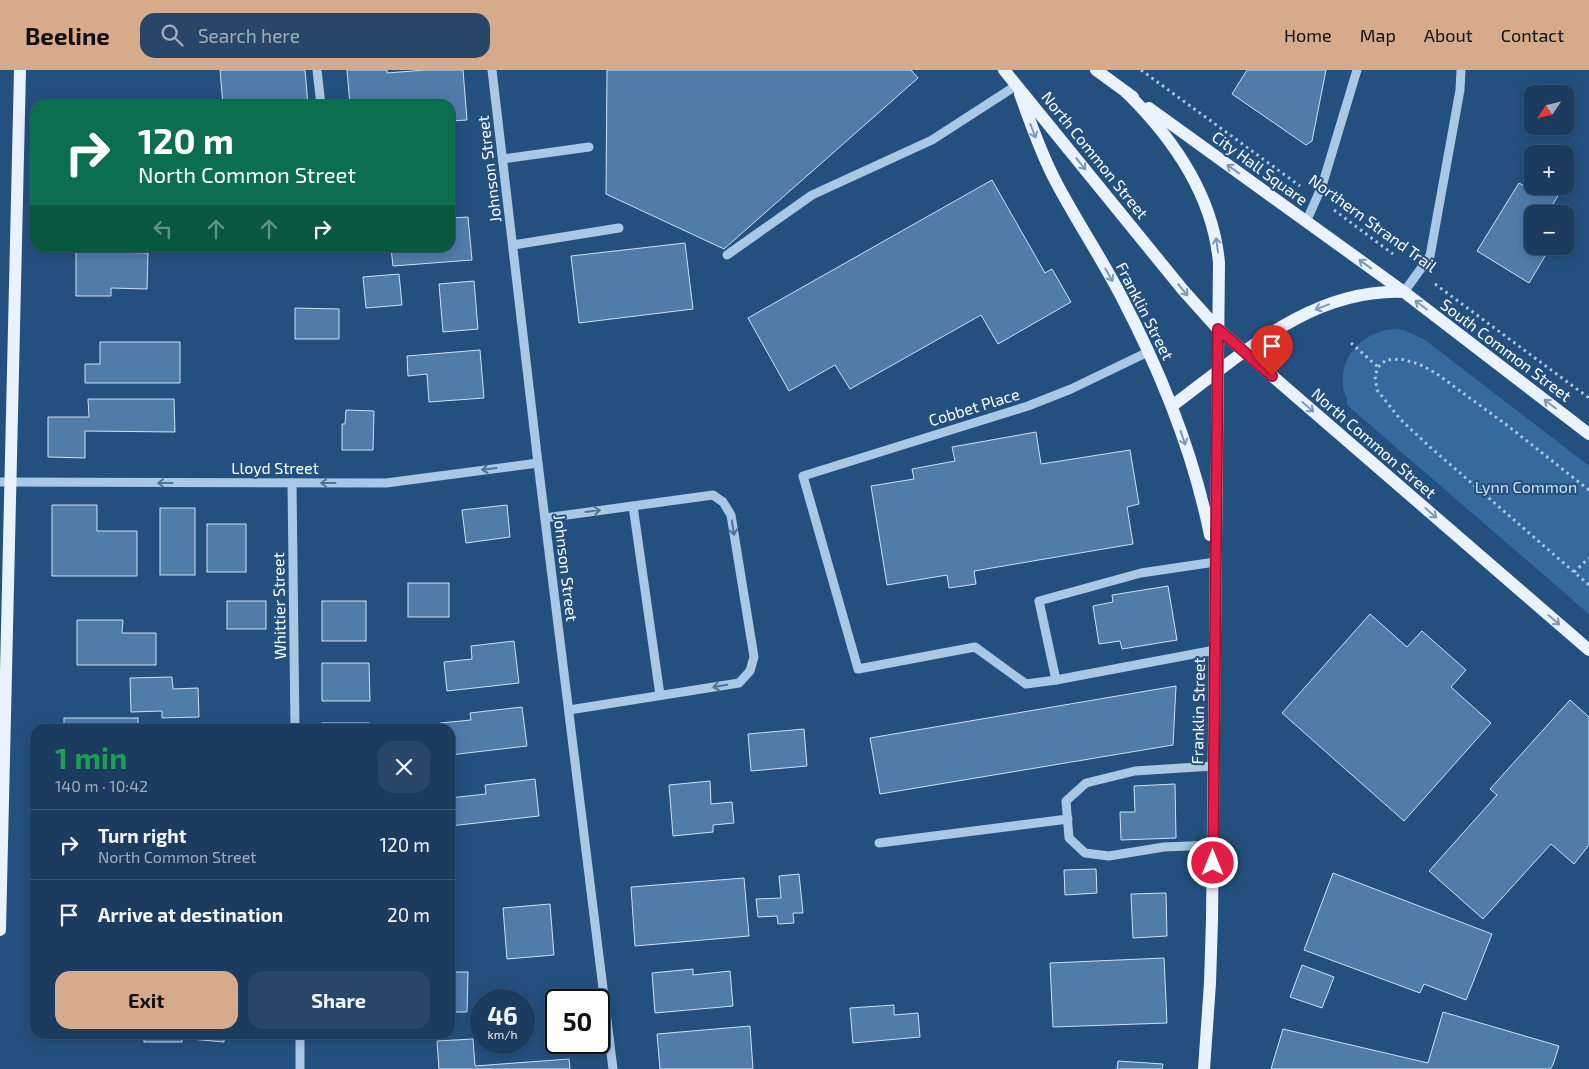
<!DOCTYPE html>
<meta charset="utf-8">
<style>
:root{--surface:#1b3c5f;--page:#284768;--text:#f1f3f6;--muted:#a0adbd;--line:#395674;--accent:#d6ab8b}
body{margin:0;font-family:"Exo 2",sans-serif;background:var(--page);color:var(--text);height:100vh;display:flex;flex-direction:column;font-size:19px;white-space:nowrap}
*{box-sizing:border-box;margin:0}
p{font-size:16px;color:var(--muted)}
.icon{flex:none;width:28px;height:28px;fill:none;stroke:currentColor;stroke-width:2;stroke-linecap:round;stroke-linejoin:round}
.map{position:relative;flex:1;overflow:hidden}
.details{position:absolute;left:30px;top:654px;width:425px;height:315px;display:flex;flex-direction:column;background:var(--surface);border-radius:15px;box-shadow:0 2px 12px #0003,0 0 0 1px var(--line)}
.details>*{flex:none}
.guide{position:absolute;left:30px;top:30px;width:425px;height:152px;border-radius:15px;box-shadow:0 2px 12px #0003,0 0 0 1px var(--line);background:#0b6e4f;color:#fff;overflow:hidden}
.needle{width:32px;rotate:235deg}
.buttons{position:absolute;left:1524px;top:15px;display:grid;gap:10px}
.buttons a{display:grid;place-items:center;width:50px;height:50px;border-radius:10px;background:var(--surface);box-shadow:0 2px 12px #0003,0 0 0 1px var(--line);font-size:25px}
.speed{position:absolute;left:470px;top:919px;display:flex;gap:10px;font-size:25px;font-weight:700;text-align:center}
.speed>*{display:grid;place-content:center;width:65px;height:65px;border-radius:50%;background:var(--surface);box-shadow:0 2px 12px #0003,0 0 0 1px var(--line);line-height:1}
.speed small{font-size:12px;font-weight:400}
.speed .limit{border:2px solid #111;border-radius:8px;background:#fff;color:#111}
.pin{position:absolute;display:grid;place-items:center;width:42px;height:42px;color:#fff;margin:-51px -21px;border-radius:50% 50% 50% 0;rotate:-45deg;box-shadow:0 0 5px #0007}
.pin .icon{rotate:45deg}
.me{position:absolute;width:55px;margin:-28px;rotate:0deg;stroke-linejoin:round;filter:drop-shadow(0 0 4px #0008)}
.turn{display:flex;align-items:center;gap:18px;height:105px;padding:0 25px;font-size:22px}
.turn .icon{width:65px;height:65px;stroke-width:2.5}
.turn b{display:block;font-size:35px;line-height:42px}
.lanes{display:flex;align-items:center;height:48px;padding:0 25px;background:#0003;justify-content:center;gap:25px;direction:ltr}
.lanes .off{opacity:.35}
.round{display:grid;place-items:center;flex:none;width:52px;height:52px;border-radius:15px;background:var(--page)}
.head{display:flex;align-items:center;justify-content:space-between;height:85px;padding:0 25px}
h1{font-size:30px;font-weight:700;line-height:38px;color:#1e9e55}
.action{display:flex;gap:10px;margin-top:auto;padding:10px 25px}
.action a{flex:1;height:58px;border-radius:15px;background:var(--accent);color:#111;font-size:20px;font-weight:700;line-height:58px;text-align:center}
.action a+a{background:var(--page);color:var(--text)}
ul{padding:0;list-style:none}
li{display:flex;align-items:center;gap:15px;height:70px;padding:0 25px;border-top:1px solid var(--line)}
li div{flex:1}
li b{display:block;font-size:19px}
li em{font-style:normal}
header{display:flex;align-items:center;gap:30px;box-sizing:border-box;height:70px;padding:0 25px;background:var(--accent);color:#111}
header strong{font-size:24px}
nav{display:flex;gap:28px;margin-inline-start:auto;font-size:18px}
.search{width:350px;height:45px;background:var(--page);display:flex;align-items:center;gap:12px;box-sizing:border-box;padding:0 18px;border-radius:15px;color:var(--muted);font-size:19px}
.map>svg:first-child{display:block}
.green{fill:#376a9c}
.building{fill:#507caa;stroke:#cce1f5}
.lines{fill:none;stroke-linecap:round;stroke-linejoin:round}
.path{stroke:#a9c8e6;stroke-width:3;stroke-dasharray:2.5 4;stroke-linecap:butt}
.minor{stroke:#a9c8e6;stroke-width:9}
.major{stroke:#eaf2fd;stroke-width:12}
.oneway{stroke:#7d99b8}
.oneway2{stroke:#4c749e}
.route-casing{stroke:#92132f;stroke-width:12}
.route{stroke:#e11d48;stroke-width:9}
.labels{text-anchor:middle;stroke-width:4;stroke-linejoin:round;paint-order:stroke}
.street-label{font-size:16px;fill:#fff;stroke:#24507f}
.park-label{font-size:16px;fill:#cce1f5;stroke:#24507f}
</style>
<header>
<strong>Beeline</strong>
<div class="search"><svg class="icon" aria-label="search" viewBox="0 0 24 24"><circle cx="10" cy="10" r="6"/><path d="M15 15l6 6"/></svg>Search here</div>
<nav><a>Home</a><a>Map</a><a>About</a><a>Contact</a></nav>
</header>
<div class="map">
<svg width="1589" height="999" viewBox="0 0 1589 999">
<rect width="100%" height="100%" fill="#24507f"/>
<!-- green -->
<path class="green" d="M1394 259 1404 260 1425 270 1589 396V544L1347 335C1348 323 1343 325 1343 316 1340 284 1364 262 1394 259Z"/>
<!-- building -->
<g class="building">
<polygon points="220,0 305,0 308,35 223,35"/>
<polygon points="347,0 387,0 387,3 425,0 463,0 467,50 450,51 450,35 350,35"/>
<polygon points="607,0 911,0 918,8 724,179 606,124"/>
<polygon points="1247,0 1326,0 1312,71 1306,75 1232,24"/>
<polygon points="1565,94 1574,100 1565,115"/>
<polygon points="1532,106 1532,116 1564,116 1553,134 1571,145 1565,154 1565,144 1532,144 1532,176 1551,176 1529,213 1477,181 1519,113 1526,117"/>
<polygon points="992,110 1045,203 1052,199 1071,232 998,274 981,245 850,319 835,295 789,321 748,248"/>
<polygon points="468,147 472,190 393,196 391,178 450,178 450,148"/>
<polygon points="685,173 693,239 579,253 571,186"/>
<polygon points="76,178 111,178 111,182 148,183 147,219 111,218 111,226 76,226"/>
<polygon points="399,204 402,235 366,238 363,207"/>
<polygon points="474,211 478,259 443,262 439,214"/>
<polygon points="295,238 339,239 339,269 295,269"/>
<polygon points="100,272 180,272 180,313 85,313 85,294 100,294"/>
<polygon points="480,280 484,328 429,332 427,304 408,306 407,286"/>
<polygon points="88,329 174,329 175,362 85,361 85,388 48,387 48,347 89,347"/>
<polygon points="346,340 374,341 373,380 342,380 342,354 345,354"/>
<polygon points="1036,362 1041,394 1130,380 1139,434 1127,437 1133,474 974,501 976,514 949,518 947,505 887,515 871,416 914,409 912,399 955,391 952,377"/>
<polygon points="52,435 97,435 97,461 137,461 137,506 52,506"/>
<polygon points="507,435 510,467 466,473 462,440"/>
<rect x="160" y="438" width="35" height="67"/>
<rect x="207" y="454" width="39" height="48"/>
<rect x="408" y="513" width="41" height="34"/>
<polygon points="1168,516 1177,570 1122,579 1120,571 1099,574 1093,536 1113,532 1112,525"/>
<rect x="227" y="531" width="39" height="28"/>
<rect x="322" y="531" width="44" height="40"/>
<polygon points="1370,544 1407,577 1422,561 1466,600 1451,617 1491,653 1404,751 1282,643"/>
<polygon points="77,550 123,550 122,563 156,563 156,595 77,595"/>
<polygon points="514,571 519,613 447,621 444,592 472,589 471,576"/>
<polygon points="322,593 369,593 370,631 322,631"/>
<polygon points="172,607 173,619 198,618 199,647 162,648 162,641 131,642 130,608"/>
<polygon points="1176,616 1173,675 880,724 870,668"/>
<polygon points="1570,630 1589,647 1589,775 1574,794 1551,774 1483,849 1429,801 1497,725 1490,719"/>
<polygon points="522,637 527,676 450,685 450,659 441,659 440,653 471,650 470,643"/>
<rect x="64" y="648" width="74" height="11"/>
<rect x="322" y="653" width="47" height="6"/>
<rect x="206" y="656" width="60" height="3"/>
<polygon points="804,659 807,696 751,701 748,664"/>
<polygon points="535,709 539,746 450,756 450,728 486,724 485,715"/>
<polygon points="710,711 711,734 732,732 734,753 713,755 713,762 673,766 669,715"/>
<polygon points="1175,714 1176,768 1121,770 1120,742 1135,742 1134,716"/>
<polygon points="1096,799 1097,823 1065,825 1064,800"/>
<polygon points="1333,803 1492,864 1466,930 1424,914 1420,923 1304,880"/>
<polygon points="799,804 803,843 793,843 794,853 778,854 777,846 758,847 756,829 781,828 779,806"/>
<polygon points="744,808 749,866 635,876 631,817"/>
<polygon points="1166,823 1167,866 1133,868 1131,824"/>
<polygon points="550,834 554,885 507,889 503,838"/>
<polygon points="1164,888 1167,953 1053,957 1050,893"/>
<polygon points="1302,895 1334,907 1322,938 1290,927"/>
<polygon points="693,899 693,905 730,901 733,936 655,943 652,903"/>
<polygon points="450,902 468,902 467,942 450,942"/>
<polygon points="894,935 894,945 918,943 920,967 853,973 850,938"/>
<polygon points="1443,942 1559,976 1553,995 1550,999 1271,999 1283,959 1428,993"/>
<polygon points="750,956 753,999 660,999 657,964"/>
<polygon points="66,964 129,964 129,968 66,967"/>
<rect x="144" y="964" width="38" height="8"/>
<polygon points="191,964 224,964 224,972 190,969"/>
<polygon points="473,969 475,996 569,989 570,999 439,999 437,971"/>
<polygon points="1118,991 1163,994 1162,999 1117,999"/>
</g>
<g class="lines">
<!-- path -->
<g class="path">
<polyline points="1141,0 1300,116"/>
<polyline points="1334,140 1393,184"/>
<polyline points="1435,214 1589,328"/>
<polyline points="1351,273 1378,297"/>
<polyline points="1589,420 1508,356 1437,304 1419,294 1401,289 1386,290 1378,297 1375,306 1377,320 1401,350 1430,377 1589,515"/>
<polyline points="1574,502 1589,488"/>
</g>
<!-- minor -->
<g class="minor">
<polyline points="317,0 321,35"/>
<polyline points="492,0 538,393 613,999"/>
<polyline points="503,89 589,77"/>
<polyline points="1306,152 1322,116 1357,0"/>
<polyline points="513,175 619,158"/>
<polyline points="727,185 812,125 932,70 1017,15"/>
<polyline points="1404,222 1430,186 1460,20 1461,0"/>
<polyline points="1148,282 1071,319 1028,336 803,406 858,599 975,577 1026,614 1056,610 1215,580"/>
<polyline points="0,412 386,413 538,393"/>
<polyline points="292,413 295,659"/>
<polyline points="633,436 660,625"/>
<polyline points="545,448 713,425 723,432 731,445 754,587 750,601 739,613 569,640"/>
<polyline points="1056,610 1039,531 1141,503 1215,492"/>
<polyline points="879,773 1068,749"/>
<polyline points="1213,775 1164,777 1109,786 1085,783 1069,768 1066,731 1086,713 1135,701 1213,696"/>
<polyline points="300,964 300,999"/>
</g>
<!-- major -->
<g class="major">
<polyline points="1004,0 1183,220 1218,259 1589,580"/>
<polyline points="1096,0 1133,27"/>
<path d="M1126 22C1173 68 1213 125 1219 193L1212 850 1210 913 1204 999"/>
<path d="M1020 24C1031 54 1041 84 1056 112 1076 150 1100 186 1120 224 1160 300 1193 381 1210 465"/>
<polyline points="1149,38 1404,222 1589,364"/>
<path d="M1172 336C1241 285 1311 218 1404 222"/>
<polyline points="0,860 20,0"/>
</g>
</g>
<!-- one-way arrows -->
<defs><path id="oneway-shaft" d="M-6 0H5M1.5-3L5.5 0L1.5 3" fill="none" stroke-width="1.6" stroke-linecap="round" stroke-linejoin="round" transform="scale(1.25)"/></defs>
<g class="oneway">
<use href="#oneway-shaft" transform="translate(1033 61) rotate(69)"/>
<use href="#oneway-shaft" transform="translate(1081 94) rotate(51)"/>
<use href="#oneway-shaft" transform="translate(1233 99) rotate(-144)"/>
<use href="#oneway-shaft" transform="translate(1217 175) rotate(-98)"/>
<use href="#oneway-shaft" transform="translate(1365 194) rotate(-144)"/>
<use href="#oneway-shaft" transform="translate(1109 205) rotate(61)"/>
<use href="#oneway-shaft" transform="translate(1183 220) rotate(50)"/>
<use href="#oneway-shaft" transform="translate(1421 235) rotate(-143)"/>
<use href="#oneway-shaft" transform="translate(1322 237) rotate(159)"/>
<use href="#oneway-shaft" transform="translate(1550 334) rotate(-143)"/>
<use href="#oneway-shaft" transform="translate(1308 337) rotate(41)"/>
<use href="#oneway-shaft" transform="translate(1183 368) rotate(71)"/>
<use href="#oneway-shaft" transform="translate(1431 443) rotate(41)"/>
<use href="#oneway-shaft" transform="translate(1554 550) rotate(41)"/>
</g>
<g class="oneway2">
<use href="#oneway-shaft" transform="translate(489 399) rotate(173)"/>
<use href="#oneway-shaft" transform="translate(165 413) rotate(-180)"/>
<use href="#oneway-shaft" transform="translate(328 413) rotate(180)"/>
<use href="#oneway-shaft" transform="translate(593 441) rotate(-8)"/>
<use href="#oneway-shaft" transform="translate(733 458) rotate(81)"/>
<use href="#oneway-shaft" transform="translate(720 616) rotate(171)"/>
</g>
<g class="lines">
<defs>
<polyline id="route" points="1213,793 1218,259 1272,306"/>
</defs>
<!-- route casing -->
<use href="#route" class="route-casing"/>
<!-- route -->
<use href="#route" class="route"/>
</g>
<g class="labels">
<!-- street labels -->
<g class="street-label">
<text transform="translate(1095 85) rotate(51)" y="6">North Common Street</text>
<text transform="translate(1260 98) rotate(36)" y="6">City Hall Square</text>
<text transform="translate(489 99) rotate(-97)" y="6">Johnson Street</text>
<text transform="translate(1373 153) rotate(36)" y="6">Northern Strand Trail</text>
<text transform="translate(1145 241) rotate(63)" y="6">Franklin Street</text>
<text transform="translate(1506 280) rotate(37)" y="6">South Common Street</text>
<text transform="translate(974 337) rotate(-17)" y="6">Cobbet Place</text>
<text transform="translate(1374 373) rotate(41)" y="6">North Common Street</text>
<text x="275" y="404">Lloyd Street</text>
<text transform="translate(566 498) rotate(83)" y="6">Johnson Street</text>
<text transform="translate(279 536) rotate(-91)" y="6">Whittier Street</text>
<text transform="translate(1198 641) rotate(-89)" y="6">Franklin Street</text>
</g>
<!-- park labels -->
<g class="park-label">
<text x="1526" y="423">Lynn Common</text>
</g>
</g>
</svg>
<div class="buttons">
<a><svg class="needle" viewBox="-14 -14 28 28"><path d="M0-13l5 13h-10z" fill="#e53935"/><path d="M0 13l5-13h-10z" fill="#a0adbd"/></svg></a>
<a>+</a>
<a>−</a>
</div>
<div class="speed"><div>46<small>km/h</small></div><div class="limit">50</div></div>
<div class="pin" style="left:1272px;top:306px;background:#d93025"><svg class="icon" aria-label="arrive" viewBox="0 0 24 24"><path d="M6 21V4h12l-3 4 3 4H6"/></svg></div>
<svg class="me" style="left:1213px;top:793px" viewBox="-20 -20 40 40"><circle r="17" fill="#e11d48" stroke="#fff" stroke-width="3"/><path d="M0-11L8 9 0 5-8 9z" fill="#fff"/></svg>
<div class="guide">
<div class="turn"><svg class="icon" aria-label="right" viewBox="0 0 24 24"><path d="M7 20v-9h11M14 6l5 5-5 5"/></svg><div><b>120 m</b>North Common Street</div></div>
<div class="lanes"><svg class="icon off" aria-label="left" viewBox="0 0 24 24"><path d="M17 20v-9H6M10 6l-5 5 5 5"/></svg><svg class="icon off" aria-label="ahead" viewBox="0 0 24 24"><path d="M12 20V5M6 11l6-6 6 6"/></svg><svg class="icon off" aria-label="ahead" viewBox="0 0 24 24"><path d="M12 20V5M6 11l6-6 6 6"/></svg><svg class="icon" aria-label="right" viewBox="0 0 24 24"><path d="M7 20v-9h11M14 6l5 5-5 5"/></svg></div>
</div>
<section class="details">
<div class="head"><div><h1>1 min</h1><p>140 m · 10:42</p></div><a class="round"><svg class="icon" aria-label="close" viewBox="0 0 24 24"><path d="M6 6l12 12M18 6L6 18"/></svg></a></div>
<ul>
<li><svg class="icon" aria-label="right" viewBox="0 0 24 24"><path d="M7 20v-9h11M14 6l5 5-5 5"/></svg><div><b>Turn right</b><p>North Common Street</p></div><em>120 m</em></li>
<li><svg class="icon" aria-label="arrive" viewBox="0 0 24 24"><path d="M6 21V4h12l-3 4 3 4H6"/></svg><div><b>Arrive at destination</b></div><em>20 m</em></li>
</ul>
<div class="action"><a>Exit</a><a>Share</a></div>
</section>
</div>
